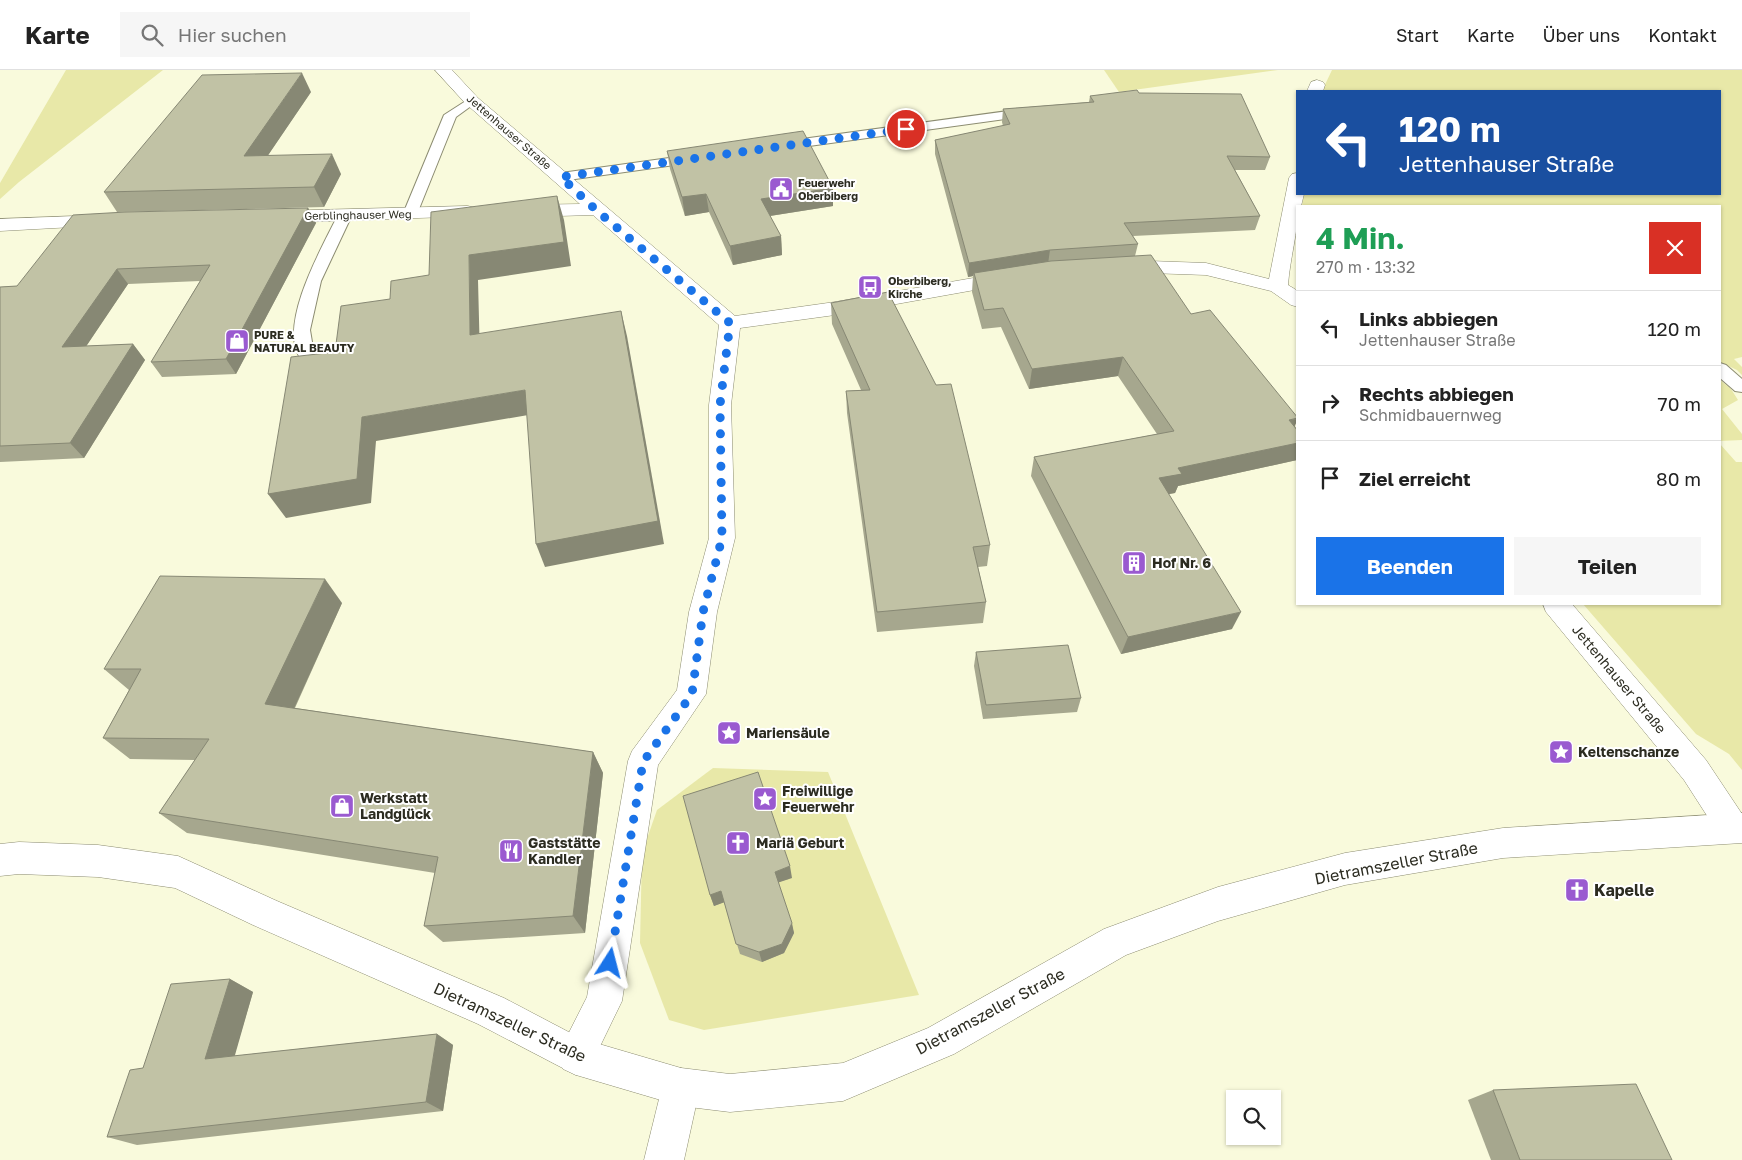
<!DOCTYPE html>
<html lang="de">
<meta charset="utf-8">
<style>
:root{--surface:#fff;--page:#f6f6f6;--text:#222;--muted:#767676;--line:#e0e0e0;--accent:#1a73e8}
body{margin:0;font-family:"Golos Text",sans-serif;background:var(--page);color:var(--text);height:100vh;display:flex;flex-direction:column;font-size:19px;white-space:nowrap}
*{box-sizing:border-box;margin:0}
p{font-size:16px;color:var(--muted)}
.icon{flex:none;width:28px;height:28px;fill:none;stroke:currentColor;stroke-width:2;stroke-linecap:round;stroke-linejoin:round}
.map{position:relative;flex:1;overflow:hidden}
.sheet{position:absolute;left:1296px;top:135px;width:425px;height:400px;display:flex;flex-direction:column;background:var(--surface);border-radius:0px;box-shadow:0 1px 4px #0004}
.sheet>*{flex:none}
.top-card{position:absolute;left:1296px;top:20px;width:425px;height:105px;border-radius:0px;box-shadow:0 1px 4px #0004;background:#1a4fa0;color:#fff;overflow:hidden}
.controls{position:absolute;left:1226px;top:1020px;display:grid;gap:10px}
.controls a{display:grid;place-items:center;width:55px;height:55px;border-radius:0px;background:var(--surface);box-shadow:0 1px 4px #0004;font-size:25px}
.pin{position:absolute;display:grid;place-items:center;width:42px;height:42px;color:#fff;margin:-21px;border:2px solid #fff;border-radius:50%;box-shadow:0 1px 5px #0007}
.me{position:absolute;width:55px;margin:-28px;rotate:9deg;stroke-linejoin:round;filter:drop-shadow(0 0 4px #0008)}
.turn{display:flex;align-items:center;gap:18px;height:105px;padding:0 20px;font-size:22px}
.turn .icon{width:65px;height:65px;stroke-width:2.5}
.turn b{display:block;font-size:35px;line-height:42px}
.round{display:grid;place-items:center;flex:none;width:52px;height:52px;border-radius:0px;background:var(--page)}
.head{display:flex;align-items:center;justify-content:space-between;height:85px;padding:0 20px}
h1{font-size:30px;font-weight:700;line-height:38px;color:#1e9e55}
.button{display:flex;gap:10px;margin-top:auto;padding:10px 20px}
.button a{flex:1;height:58px;border-radius:0px;background:var(--accent);color:#fff;font-size:20px;font-weight:700;line-height:58px;text-align:center}
.button a+a{background:var(--page);color:var(--text)}
ul{padding:0;list-style:none}
li{display:flex;align-items:center;gap:15px;height:75px;padding:0 20px;border-top:1px solid var(--line)}
li div{flex:1}
li b{display:block;font-size:19px}
li em{font-style:normal}
header{display:flex;align-items:center;gap:30px;box-sizing:border-box;height:70px;padding:0 25px;background:var(--surface);border-bottom:1px solid var(--line)}
header strong{font-size:24px}
nav{display:flex;gap:28px;margin-inline-start:auto;font-size:18px}
.search{width:350px;height:45px;background:var(--page);display:flex;align-items:center;gap:12px;box-sizing:border-box;padding:0 18px;border-radius:0px;color:var(--muted);font-size:19px}
.map>svg:first-child{display:block}
.green{fill:#e8e8a8}
.lines{fill:none;stroke-linecap:round;stroke-linejoin:round}
.service-casing{stroke:#8c8c71;stroke-width:2}
.minor-casing{stroke:#8c8c71;stroke-width:1}
.secondary-casing{stroke:#8c8c71;stroke-width:1}
.service{fill:#fff;fill-rule:evenodd}
.minor{fill:#fff;fill-rule:evenodd}
.secondary{fill:#fff;fill-rule:evenodd}
.wall{fill:#a6a78e}
.shaded-wall{fill:#878874}
.building{fill:#c1c2a5;stroke:#878874}
.route{stroke:#1a73e8;stroke-width:9;stroke-dasharray:0 16.2}
.labels{text-anchor:middle;stroke-width:4;stroke-linejoin:round;paint-order:stroke}
.far-street-label{font-size:11px;fill:#2c2c21;stroke:#fff}
.far-poi-label{font-size:11px;font-weight:bold;fill:#2c2c21;stroke:#fff;text-anchor:start}
.poi-label{font-size:14px;font-weight:bold;fill:#2c2c21;stroke:#fff;text-anchor:start}
.street-label{font-size:14px;fill:#2c2c21;stroke:#fff}
.near-street-label{font-size:16px;fill:#2c2c21;stroke:#fff}
.near-poi-label{font-size:16px;font-weight:bold;fill:#2c2c21;stroke:#fff;text-anchor:start}
</style>
<header>
<strong>Karte</strong>
<div class="search"><svg class="icon" aria-label="search" viewBox="0 0 24 24"><circle cx="10" cy="10" r="6"/><path d="M15 15l6 6"/></svg>Hier suchen</div>
<nav><a>Start</a><a>Karte</a><a>Über uns</a><a>Kontakt</a></nav>
</header>
<div class="map">
<svg width="1742" height="1090" viewBox="0 0 1742 1090">
<rect width="100%" height="100%" fill="#f9fadc"/>
<!-- green -->
<g class="green">
<polygon points="66,0 163,0 19,112 0,129 0,113"/>
<polygon points="1104,0 1278,0 1119,22"/>
<polygon points="1332,0 1742,0 1742,287 1734,289 1742,297 1742,305 1737,300 1720,292 1720,136 1302,136 1304,124 1720,124 1720,21 1322,21"/>
<polygon points="1720,310 1731,319 1738,330 1722,339 1742,364 1742,370 1720,371"/>
<polygon points="1720,374 1736,392 1742,392 1742,700 1729,684 1696,664 1583,534 1720,534"/>
<polygon points="713,698 828,702 919,925 704,960 669,950 640,873 642,783 657,740"/>
</g>
<g class="lines">
<defs>
<g id="service">
<polygon points="472,27 478,31 456,47 417,144 415,147 405,147 403,144 444,45"/>
<polygon points="1030,38 1036,42 1035,45 780,80 773,76 780,72"/>
<polygon points="698,84 703,85 705,88 703,91 561,111 554,107 561,103"/>
<path d="M345 141 350 142 352 145 321 211 310 260 314 284 312 288 306 289 300 288C278 254 322 177 338 145L340 142Z"/>
<polygon points="1720,293 1726,295 1742,309 1742,322 1735,321 1720,308"/>
</g>
<g id="minor">
<polygon points="435,0 452,0 478,28 735,246 835,232 1008,202 1015,204 1018,208 1015,212 1008,214 835,245 740,258 731,335 735,468 717,542 706,624 658,695 622,931 589,999 576,1005 563,999 557,986 587,927 628,691 632,681 677,620 689,542 709,468 709,335 719,255 593,145 524,147 517,145 515,141 517,137 524,135 580,134 466,34"/>
<polygon points="1317,10 1323,12 1325,15 1323,21 1307,21 1311,12"/>
<path d="M1298 103V124H1304L1301 136H1298C1298 163 1290 188 1288 215L1298 221V237L1291 235 1271 221 1206 205 1121 202 1114 200 1111 196 1114 192 1121 190 1206 193 1269 209 1289 108 1292 104Z"/>
<polygon points="468,136 475,138 477,142 475,146 276,153 269,151 267,147 269,143 276,141"/>
<polygon points="103,145 110,147 112,151 110,155 0,161 0,149"/>
<polygon points="1543,534 1572,534 1706,690 1742,744 1742,770 1733,773 1722,769 1684,710 1546,542"/>
<polygon points="681,998 694,1004 700,1017 684,1090 644,1090 662,1017 668,1004"/>
</g>
<polygon id="secondary" points="1742,743 1742,773 1503,788 1345,815 1218,851 1126,885 954,984 843,1031 730,1042 681,1036 576,1005 478,954 253,855 175,818 98,807 19,804 0,806 0,774 19,772 98,775 178,786 277,831 504,928 582,969 681,998 730,1004 843,993 928,958 1104,859 1218,817 1345,783 1503,758"/>
</defs>
<!-- service casing -->
<use href="#service" class="service-casing"/>
<!-- minor casing -->
<use href="#minor" class="minor-casing"/>
<!-- secondary casing -->
<use href="#secondary" class="secondary-casing"/>
<!-- service -->
<use href="#service" class="service"/>
<!-- minor -->
<use href="#minor" class="minor"/>
<!-- secondary -->
<use href="#secondary" class="secondary"/>
</g>
<!-- wall -->
<g class="wall">
<polygon points="311,22 268,85 341,104 324,137 117,142 104,122"/>
<polygon points="1139,23 1270,87 1265,100 1235,100 1260,146 1255,160 1133,166 1138,174 1135,186 1191,244 1298,349 1294,356 1298,361 1298,389 1297,390 1178,416 1175,423 1168,424 1232,559 1121,584 1031,406 1034,387 1157,364 1118,306 1029,319 1001,257 982,259 972,222 973,206 968,207 935,84 935,70 1003,56 1002,52 1003,39 1089,32 1090,26"/>
<polygon points="667,81 833,118 833,136 770,146 781,166 782,185 733,195 709,142 685,146 670,99"/>
<polygon points="308,138 316,153 236,304 162,307 151,292 200,211 128,214 86,276 133,274 145,290 84,388 0,392 0,217 17,216"/>
<polygon points="831,233 990,475 987,496 978,497 986,532 983,553 877,562 847,343 846,321 861,320 832,254"/>
<polygon points="342,533 295,638 593,682 603,703 585,863 443,872 424,856 435,803 187,763 159,743 195,690 130,689 103,668 129,620 104,599"/>
<polygon points="976,582 1081,628 1077,642 983,649 974,596"/>
<polygon points="792,808 778,812 794,863 784,883 762,892 740,884 724,832 714,836 710,825"/>
<polygon points="230,909 253,922 234,986 437,964 453,975 443,1041 137,1075 107,1067 143,998"/>
<polygon points="1493,1020 1672,1090 1491,1090 1468,1030"/>
</g>
<!-- shaded-wall -->
<g class="shaded-wall">
<polygon points="302,3 311,22 254,106 244,86"/>
<polygon points="332,84 341,104 324,137 314,117"/>
<polygon points="833,118 833,136 763,147 761,129"/>
<polygon points="706,124 709,142 685,146 682,127"/>
<polygon points="557,126 564,150 571,196 478,210 480,289 470,265 469,185"/>
<polygon points="308,138 316,153 236,304 226,289"/>
<polygon points="781,166 782,185 733,195 730,176"/>
<polygon points="1050,180 1048,194 974,203 973,206 968,207 969,193"/>
<polygon points="117,199 128,214 75,293 62,277"/>
<polygon points="621,241 627,266 664,474 545,497 536,474"/>
<polygon points="133,274 145,290 84,388 70,373"/>
<polygon points="1123,287 1118,306 1029,319 1032,299"/>
<polygon points="525,320 534,344 376,371 371,433 286,448 268,424 362,347"/>
<polygon points="1298,349 1289,368 1289,350"/>
<polygon points="1298,373 1297,390 1178,416 1175,423 1152,427 1159,408 1178,398"/>
<polygon points="325,509 342,533 286,656 265,634"/>
<polygon points="1241,542 1232,559 1121,584 1128,567"/>
<polygon points="593,682 603,703 585,863 573,846"/>
<polygon points="790,796 792,808 777,813 775,802"/>
<polygon points="721,821 725,832 714,836 710,825"/>
<polygon points="792,853 794,863 784,883 762,892 759,882"/>
<polygon points="230,909 253,922 231,999 205,989"/>
<polygon points="437,964 453,975 443,1041 426,1032"/>
</g>
<!-- building -->
<g class="building">
<polygon points="302,3 244,86 332,84 314,117 104,122 202,5"/>
<polygon points="1137,20 1139,23 1241,24 1270,87 1227,86 1260,146 1124,153 1138,174 1050,180 969,193 935,70 1010,54 1003,39 1094,32 1090,26"/>
<polygon points="803,61 833,118 761,129 781,166 730,176 706,124 682,127 667,81"/>
<polygon points="557,126 564,172 469,185 470,265 621,241 658,451 536,474 525,320 362,347 357,409 268,424 291,287 335,282 341,236 390,229 391,211 429,205 431,142"/>
<polygon points="308,138 226,289 151,292 210,195 117,199 62,277 133,274 70,373 0,376 0,217 17,216 73,145 126,142"/>
<polygon points="1151,185 1191,244 1210,240 1298,348 1289,350 1298,361 1298,373 1178,398 1182,404 1159,408 1241,542 1128,567 1034,387 1174,361 1123,287 1032,299 1003,238 984,240 974,203 1051,191"/>
<polygon points="888,222 936,315 951,314 990,475 973,477 986,532 877,542 846,321 870,320 831,233"/>
<polygon points="160,506 325,509 265,634 593,682 573,846 424,856 438,787 159,743 209,669 103,668 141,599 104,599"/>
<polygon points="1068,575 1081,628 986,635 976,582"/>
<polygon points="758,702 790,796 775,802 792,853 782,874 759,882 736,874 721,821 710,825 683,726"/>
<polygon points="230,909 205,989 437,964 426,1032 107,1067 130,1000 143,998 171,914"/>
<polygon points="1636,1014 1672,1090 1520,1090 1493,1020"/>
</g>
<g class="lines">
<!-- route -->
<polyline class="route" points="610,893 643,692 692,624 703,542 722,468 720,335 730,253 596,140 561,107 906,59"/>
</g>
<!-- icons -->
<defs>
<symbol id="civic-square" viewBox="-11 -11 22 22"><rect x="-9" y="-9" width="18" height="18" rx="4" fill="#9a5ad0" stroke="#fff"/><path d="M-.6-6.5H3V-4.5H.6V-3L4-1V1h2V6H-6V1h2V-1L-.6-3ZM-1.2 2.5V6h2.4V2.5Z" fill="#fff"/></symbol>
<symbol id="bus-square" viewBox="-11 -11 22 22"><rect x="-9" y="-9" width="18" height="18" rx="4" fill="#9a5ad0" stroke="#fff"/><path d="M-5-6H5V4H4V6H2V4H-2V6H-4V4H-5ZM-3.5-4V0h7V-4ZM-3.5 1.2v1.5H-2V1.2ZM2 1.2v1.5H3.5V1.2Z" fill="#fff"/></symbol>
<symbol id="shop-square" viewBox="-11 -11 22 22"><rect x="-9" y="-9" width="18" height="18" rx="4" fill="#9a5ad0" stroke="#fff"/><path d="M-5-2.5h2.3a2.7 3.5 0 0 1 5.4 0H5L5.5 6h-11ZM-1.5-2.5h3a1.5 2.3 0 0 0-3 0Z" fill="#fff"/></symbol>
<symbol id="building-square" viewBox="-11 -11 22 22"><rect x="-9" y="-9" width="18" height="18" rx="4" fill="#9a5ad0" stroke="#fff"/><path d="M-4-6H4V6H1V3H-1V6H-4ZM-2.5-4.3h1.7v1.8h-1.7ZM.8-4.3h1.7v1.8H.8ZM-2.5-1h1.7V.8h-1.7ZM.8-1h1.7V.8H.8Z" fill="#fff"/></symbol>
<symbol id="sight-square" viewBox="-11 -11 22 22"><rect x="-9" y="-9" width="18" height="18" rx="4" fill="#9a5ad0" stroke="#fff"/><path d="M0-6L1.8-2.2L6-1.7L2.9 1.2L3.7 5.4L0 3.3L-3.7 5.4L-2.9 1.2L-6-1.7L-1.8-2.2Z" fill="#fff"/></symbol>
<symbol id="church-square" viewBox="-11 -11 22 22"><rect x="-9" y="-9" width="18" height="18" rx="4" fill="#9a5ad0" stroke="#fff"/><path d="M-1.2-6h2.4v3.5h3.3v2.4h-3.3V6h-2.4V-.1h-3.3v-2.4h3.3Z" fill="#fff"/></symbol>
<symbol id="restaurant-square" viewBox="-11 -11 22 22"><rect x="-9" y="-9" width="18" height="18" rx="4" fill="#9a5ad0" stroke="#fff"/><path d="M-5-6h1v4h1v-4h1v4h1v-4h1v5L-1.5 .5V6h-2V.5L-5-1ZM5-6V6H3V1.5H1.5Q1.5-4 5-6Z" fill="#fff"/></symbol>
</defs>
<g fill-rule="evenodd">
<use href="#civic-square" x="767" y="105" width="28" height="28"/>
<use href="#bus-square" x="856" y="203" width="28" height="28"/>
<use href="#shop-square" x="223" y="257" width="28" height="28"/>
<use href="#building-square" x="1120" y="479" width="28" height="28"/>
<use href="#sight-square" x="715" y="649" width="28" height="28"/>
<use href="#sight-square" x="1547" y="668" width="28" height="28"/>
<use href="#sight-square" x="751" y="715" width="28" height="28"/>
<use href="#shop-square" x="328" y="722" width="28" height="28"/>
<use href="#church-square" x="724" y="759" width="28" height="28"/>
<use href="#restaurant-square" x="497" y="767" width="28" height="28"/>
<use href="#church-square" x="1563" y="806" width="28" height="28"/>
</g>
<g class="labels">
<!-- far-street labels -->
<g class="far-street-label">
<text transform="translate(509 62) rotate(41)" y="4">Jettenhauser Straße</text>
<text transform="translate(358 145) rotate(-1)" y="4">Gerblinghauser Weg</text>
</g>
<!-- far-poi labels -->
<g class="far-poi-label">
<text x="798" y="117">Feuerwehr<tspan x="798" dy="13">Oberbiberg</tspan></text>
<text x="888" y="215">Oberbiberg,<tspan x="888" dy="13">Kirche</tspan></text>
<text x="254" y="269">PURE &amp;<tspan x="254" dy="13">NATURAL BEAUTY</tspan></text>
</g>
<!-- poi labels -->
<g class="poi-label">
<text x="1152" y="498">Hof Nr. 6</text>
<text x="746" y="668">Mariensäule</text>
<text x="1578" y="687">Keltenschanze</text>
<text x="782" y="726">Freiwillige<tspan x="782" dy="16">Feuerwehr</tspan></text>
<text x="360" y="733">Werkstatt<tspan x="360" dy="16">Landglück</tspan></text>
<text x="528" y="778">Gaststätte<tspan x="528" dy="16">Kandler</tspan></text>
<text x="756" y="778">Mariä Geburt</text>
</g>
<!-- street labels -->
<g class="street-label">
<text transform="translate(1619 609) rotate(50)" y="5">Jettenhauser Straße</text>
</g>
<!-- near-street labels -->
<g class="near-street-label">
<text transform="translate(1396 793) rotate(-11)" y="6">Dietramszeller Straße</text>
<text transform="translate(990 941) rotate(-28)" y="6">Dietramszeller Straße</text>
<text transform="translate(510 952) rotate(25)" y="6">Dietramszeller Straße</text>
</g>
<!-- near-poi labels -->
<g class="near-poi-label">
<text x="1594" y="826">Kapelle</text>
</g>
</g>
</svg>
<div class="controls">
<a><svg class="icon" aria-label="search" viewBox="0 0 24 24"><circle cx="10" cy="10" r="6"/><path d="M15 15l6 6"/></svg></a>
</div>
<div class="pin" style="left:906px;top:59px;background:#d93025"><svg class="icon" aria-label="arrive" viewBox="0 0 24 24"><path d="M6 21V4h12l-3 4 3 4H6"/></svg></div>
<svg class="me" style="left:610px;top:893px" viewBox="-20 -20 40 40"><path d="M0-17L14 15 0 8-14 15z" fill="#1a73e8" stroke="#fff" stroke-width="4"/></svg>
<div class="top-card">
<div class="turn"><svg class="icon" aria-label="left" viewBox="0 0 24 24"><path d="M17 20v-9H6M10 6l-5 5 5 5"/></svg><div><b>120 m</b>Jettenhauser Straße</div></div>
</div>
<section class="sheet">
<div class="head"><div><h1>4 Min.</h1><p>270 m · 13:32</p></div><a class="round" style="background:#d93025;color:#fff"><svg class="icon" aria-label="close" viewBox="0 0 24 24"><path d="M6 6l12 12M18 6L6 18"/></svg></a></div>
<ul>
<li><svg class="icon" aria-label="left" viewBox="0 0 24 24"><path d="M17 20v-9H6M10 6l-5 5 5 5"/></svg><div><b>Links abbiegen</b><p>Jettenhauser Straße</p></div><em>120 m</em></li>
<li><svg class="icon" aria-label="right" viewBox="0 0 24 24"><path d="M7 20v-9h11M14 6l5 5-5 5"/></svg><div><b>Rechts abbiegen</b><p>Schmidbauernweg</p></div><em>70 m</em></li>
<li><svg class="icon" aria-label="arrive" viewBox="0 0 24 24"><path d="M6 21V4h12l-3 4 3 4H6"/></svg><div><b>Ziel erreicht</b></div><em>80 m</em></li>
</ul>
<div class="button"><a>Beenden</a><a>Teilen</a></div>
</section>
</div>
